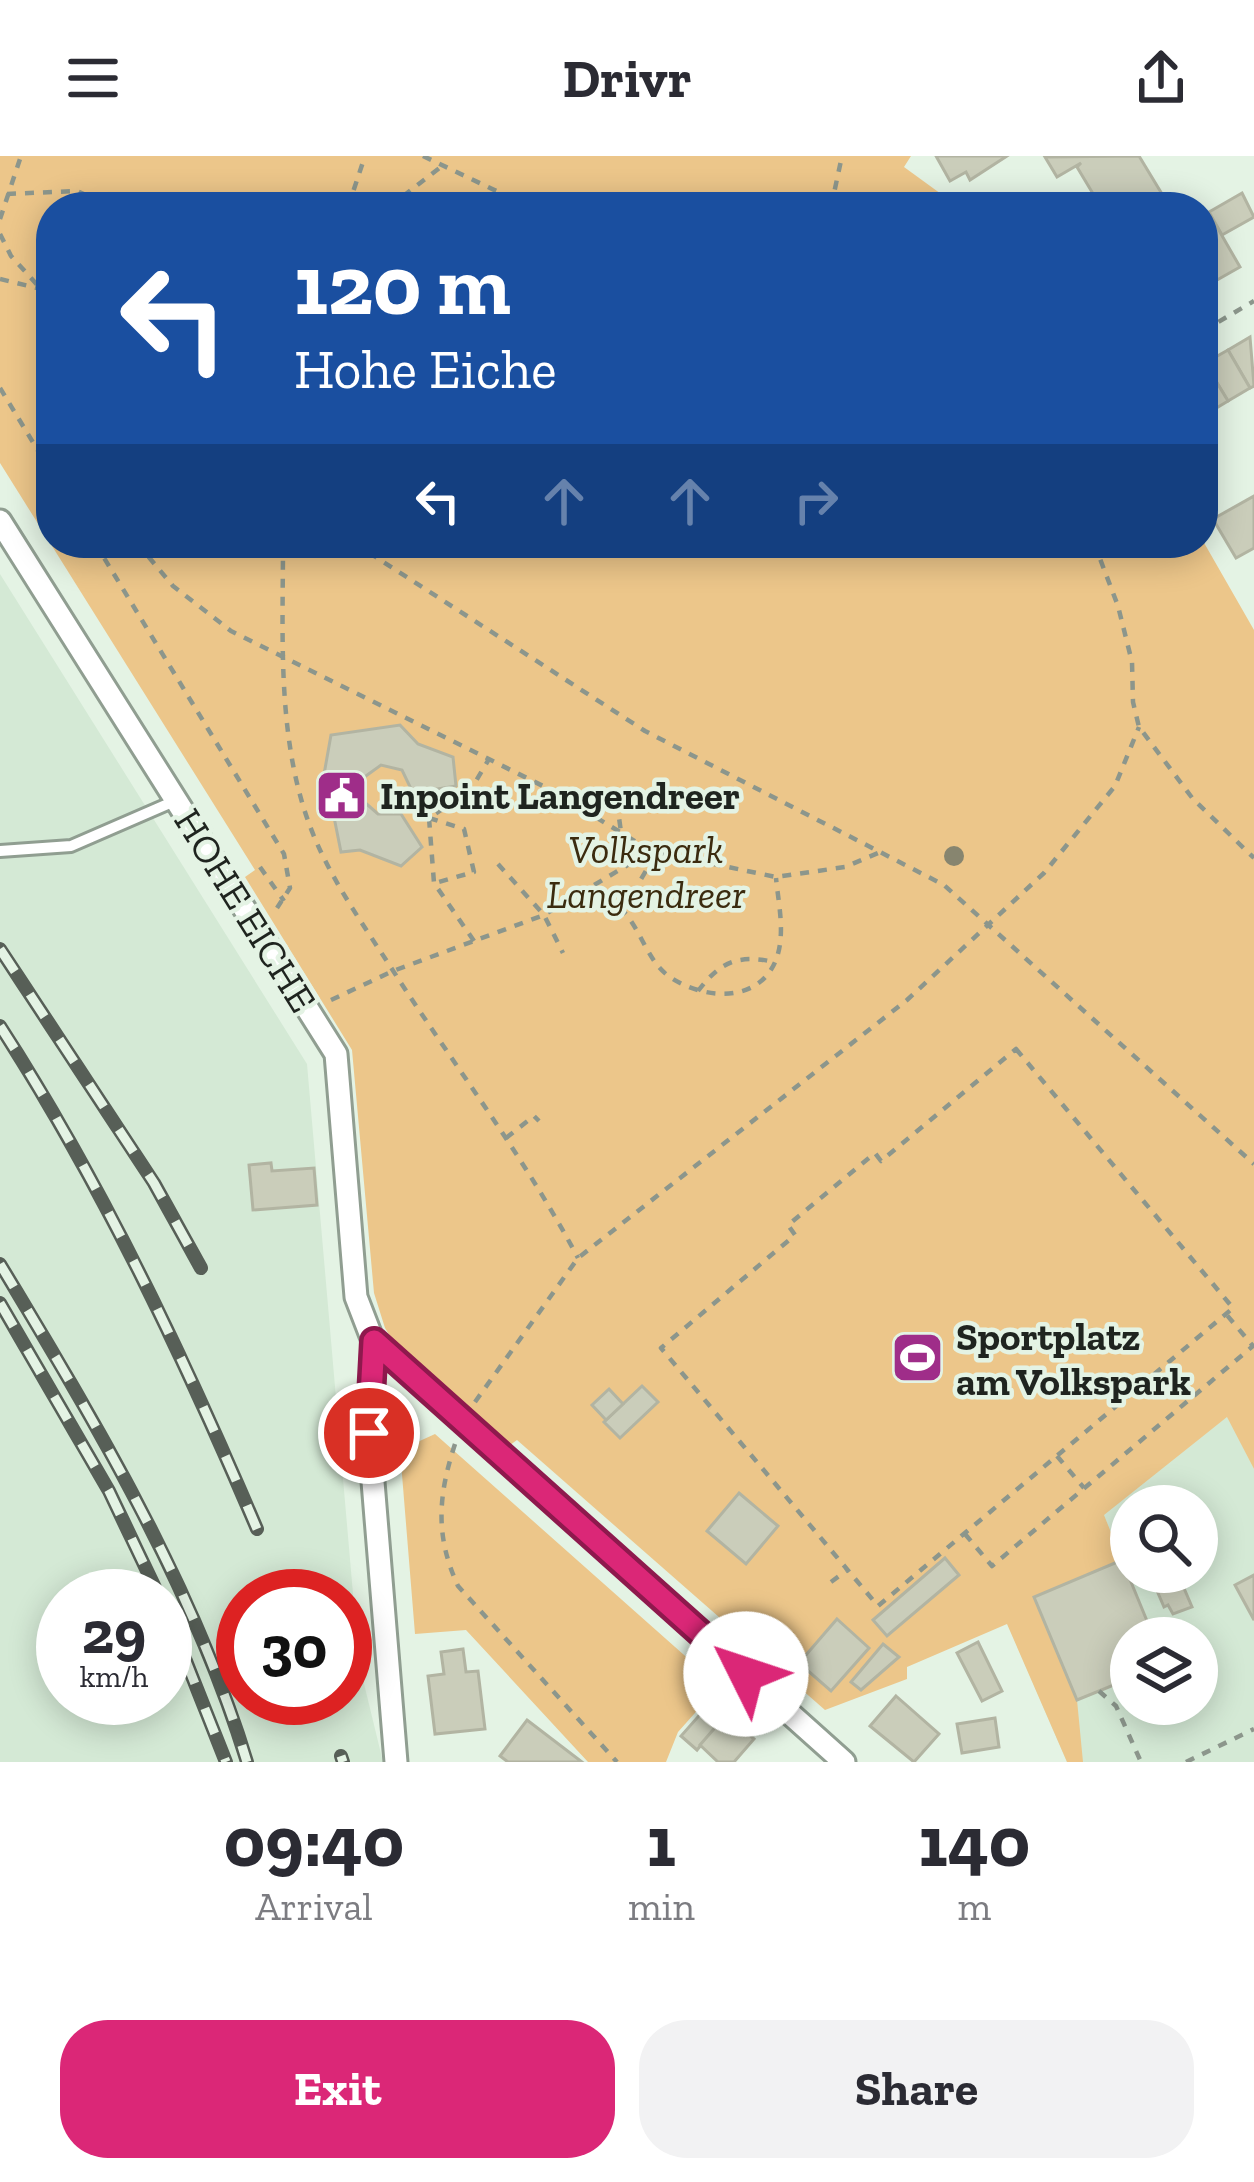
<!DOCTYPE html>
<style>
:root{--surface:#fff;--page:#f2f2f3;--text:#2b2b33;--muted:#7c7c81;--accent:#db2777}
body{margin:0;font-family:"Zilla Slab",serif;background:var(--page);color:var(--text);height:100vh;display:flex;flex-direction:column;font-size:45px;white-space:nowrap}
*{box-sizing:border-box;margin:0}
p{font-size:39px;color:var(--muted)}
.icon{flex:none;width:66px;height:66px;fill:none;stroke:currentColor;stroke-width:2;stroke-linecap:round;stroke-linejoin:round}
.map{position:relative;height:1606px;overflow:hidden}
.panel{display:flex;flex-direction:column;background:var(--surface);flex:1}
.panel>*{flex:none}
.top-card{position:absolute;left:36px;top:36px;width:1182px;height:366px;border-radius:48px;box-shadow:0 6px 30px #0003;background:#1a4fa0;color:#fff;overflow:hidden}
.tools{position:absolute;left:1110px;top:1329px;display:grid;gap:24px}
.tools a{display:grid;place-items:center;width:108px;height:108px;border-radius:50%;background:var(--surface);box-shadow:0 6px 30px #0003;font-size:60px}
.speed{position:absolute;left:36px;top:1413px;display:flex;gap:24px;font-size:60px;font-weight:700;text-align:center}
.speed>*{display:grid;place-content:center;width:156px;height:156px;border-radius:50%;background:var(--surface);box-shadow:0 6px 30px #0003;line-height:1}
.speed small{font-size:30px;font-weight:400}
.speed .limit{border:18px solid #d22;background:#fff;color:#111}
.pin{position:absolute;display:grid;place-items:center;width:102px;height:102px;color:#fff;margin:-51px;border:6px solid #fff;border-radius:50%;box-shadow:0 3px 12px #0007}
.me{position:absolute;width:132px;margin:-66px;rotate:311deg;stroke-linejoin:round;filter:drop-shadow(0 0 9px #0008)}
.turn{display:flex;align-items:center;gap:42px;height:252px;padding:0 60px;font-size:54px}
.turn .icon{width:156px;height:156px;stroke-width:2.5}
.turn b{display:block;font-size:84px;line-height:102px}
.lanes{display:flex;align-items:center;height:114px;padding:0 60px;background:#0003;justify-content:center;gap:60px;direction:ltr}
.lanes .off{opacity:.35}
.eta{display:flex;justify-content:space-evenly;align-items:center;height:204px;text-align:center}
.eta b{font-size:72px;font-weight:700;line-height:84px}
.button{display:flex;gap:24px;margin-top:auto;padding:24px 60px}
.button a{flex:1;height:138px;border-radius:48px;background:var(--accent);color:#fff;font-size:48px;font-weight:700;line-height:138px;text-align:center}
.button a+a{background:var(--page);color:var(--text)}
header{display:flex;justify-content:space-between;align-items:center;height:156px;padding:0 60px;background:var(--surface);font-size:54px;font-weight:700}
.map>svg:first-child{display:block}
.built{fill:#d4e9d5;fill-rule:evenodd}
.green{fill:#ecc68a}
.building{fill:#cacdba;stroke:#b2b4a2;stroke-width:3}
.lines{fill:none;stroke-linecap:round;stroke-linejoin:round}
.service-casing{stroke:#909e91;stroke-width:16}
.minor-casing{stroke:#909e91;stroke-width:27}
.path{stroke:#8c968c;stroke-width:4.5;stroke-dasharray:9 9;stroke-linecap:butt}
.service{stroke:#fff;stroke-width:10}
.minor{stroke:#fff;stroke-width:21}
.rail-casing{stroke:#575f57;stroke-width:14}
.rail{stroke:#e4f3e4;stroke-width:9;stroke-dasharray:27;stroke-linecap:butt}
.tree{fill:#87856f}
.route-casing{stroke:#8e194d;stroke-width:30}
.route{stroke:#db2777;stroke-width:21}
.labels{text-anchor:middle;stroke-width:9;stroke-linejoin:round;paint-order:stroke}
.poi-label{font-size:39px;font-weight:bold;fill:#1f241f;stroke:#e4f3e4;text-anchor:start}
.park-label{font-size:39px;font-style:italic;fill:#3b2b0f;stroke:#e4f3e4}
.street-label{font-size:39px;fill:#1f241f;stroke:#e4f3e4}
</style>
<header><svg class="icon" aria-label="menu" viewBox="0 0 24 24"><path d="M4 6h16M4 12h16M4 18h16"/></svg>Drivr<svg class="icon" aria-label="share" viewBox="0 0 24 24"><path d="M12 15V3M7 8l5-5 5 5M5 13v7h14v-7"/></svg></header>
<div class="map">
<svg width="1254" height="1606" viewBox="0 0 1254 1606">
<rect width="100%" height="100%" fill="#e4f3e4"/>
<!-- built -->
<g class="built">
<path d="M0 418 307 908 359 1507 383 1606H0ZM63 1440H165V1542H63ZM243 1440H345V1542H243Z"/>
<path d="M1228 1260 1254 1313V1606H1067L995 1439ZM1131 1350H1197V1416H1131ZM1131 1482H1197V1548H1131Z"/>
</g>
<!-- green -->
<g class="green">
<polygon points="0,0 911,0 904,11 959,51 51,51 51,387 1203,385 1254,474 1254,1313 1227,1261 1104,1359 1122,1404 1034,1441 1077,1544 1083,1606 1067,1606 1007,1468 907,1511 907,1523 825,1554 517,1284 510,1289 393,1185 385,1172 374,1137 352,894 245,721 255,714 0,307"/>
<polygon points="435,1278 719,1530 678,1576 666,1606 588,1606 466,1474 415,1478 400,1294"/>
</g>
<!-- building -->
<g class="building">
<polygon points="936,0 1007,0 970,24 966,16 950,25"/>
<polygon points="1139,0 1162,38 1140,51 1101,51 1077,11 1081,7 1057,21 1045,1"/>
<polygon points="1242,37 1254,61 1222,79 1209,56"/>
<polygon points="1217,71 1240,111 1217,124 1203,99 1203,79"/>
<polygon points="1250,181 1254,230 1250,232 1228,194"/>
<polygon points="1228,194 1250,232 1228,245 1205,207"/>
<polygon points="1205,207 1228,245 1205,259 1203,208"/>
<polygon points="1254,340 1254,392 1236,402 1213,363"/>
<polygon points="400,569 418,588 453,601 456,630 413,637 402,614 381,609 363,622 362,644 378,658 401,658 422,691 401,710 360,694 341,696 332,651 320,641 331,579"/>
<polygon points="271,1007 272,1015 314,1012 317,1049 253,1054 249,1009"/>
<polygon points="642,1230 658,1246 620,1282 604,1266"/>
<polygon points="609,1233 623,1248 606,1264 592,1249"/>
<polygon points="739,1337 778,1370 746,1408 707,1375"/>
<polygon points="945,1402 959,1419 887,1480 873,1464"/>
<polygon points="1122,1404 1154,1482 1131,1482 1131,1522 1077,1544 1034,1441"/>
<polygon points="1149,1416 1177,1416 1192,1451 1173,1458 1168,1449 1164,1451"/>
<polygon points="1254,1419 1254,1464 1235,1429"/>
<polygon points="837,1463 869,1492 831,1535 799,1507"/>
<polygon points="978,1486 1002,1535 982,1545 957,1497"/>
<polygon points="883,1488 899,1501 861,1534 851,1526"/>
<polygon points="463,1493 466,1516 478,1515 485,1573 435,1578 428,1520 444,1518 441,1496"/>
<polygon points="896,1540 939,1578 914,1606 870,1570"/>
<polygon points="704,1554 719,1567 697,1594 681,1580"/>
<polygon points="726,1559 754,1583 734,1606 718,1606 700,1589"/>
<polygon points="995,1562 999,1591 962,1597 957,1568"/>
<polygon points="527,1564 582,1606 508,1606 500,1600"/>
</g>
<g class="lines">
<defs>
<polyline id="service" points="0,695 71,690 177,644"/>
<g id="minor">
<polyline points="0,365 336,898 356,1141 373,1185 844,1606"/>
<polyline points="373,1185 369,1277 396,1606"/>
</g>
</defs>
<!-- service casing -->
<use href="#service" class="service-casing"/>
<!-- minor casing -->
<use href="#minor" class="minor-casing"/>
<!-- path -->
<g class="path">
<polyline points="423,0 530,51"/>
<polyline points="7,38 77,35 113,51"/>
<polyline points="348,51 365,0"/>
<polyline points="389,51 442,10"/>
<polyline points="831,51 842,0"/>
<polyline points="0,63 21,0"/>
<polyline points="0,78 11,100 41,133 51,177"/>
<polyline points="0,123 41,133"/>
<polyline points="1203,175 1254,145"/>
<polyline points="0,232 51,316"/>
<polyline points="95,387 284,698 290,732 277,752"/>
<polyline points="137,387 173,430 231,475 553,635 651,695 776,721 845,711 885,694"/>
<path d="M283 387C283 485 276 593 316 685 335 729 364 770 390 810 453 908 524 1000 578 1102"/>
<polyline points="354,387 645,575 944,729 1254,1008"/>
<polyline points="1094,387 1118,450 1132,506 1133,546 1139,571 1193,643 1254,702"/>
<polyline points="589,654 616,640 621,676"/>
<polyline points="429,662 464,673 474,716 435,727"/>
<polyline points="498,708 544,759 563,797"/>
<polyline points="260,711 284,745"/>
<path d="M589 733C599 740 612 745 621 753 641 772 647 806 670 821 710 848 772 846 780 788 783 766 778 743 776 722"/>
<polyline points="623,754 647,713 651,695"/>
<polyline points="474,785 434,727 429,662 470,635 489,603"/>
<path d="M698 835C720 806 738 798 774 806"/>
<polyline points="331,844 393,815 544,759 651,695"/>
<polygon points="1016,893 1233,1152 878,1450 661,1192 795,1079 788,1069 875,997 881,1005"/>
<polyline points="506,982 534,960 539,965"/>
<polyline points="475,1246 578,1102 907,844 1044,717 1115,630 1139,571"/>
<path d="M455 1288C438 1340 435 1380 458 1430L617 1606"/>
<polyline points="1057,1300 1084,1332"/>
<polyline points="965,1378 992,1410 1253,1190 1226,1158"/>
<polyline points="831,1426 846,1415"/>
<polyline points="1099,1535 1116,1550 1141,1606"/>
<polyline points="1186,1606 1254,1573"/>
</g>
<!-- service -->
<use href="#service" class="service"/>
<!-- minor -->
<use href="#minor" class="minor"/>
<defs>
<g id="rail">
<polyline points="0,793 154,1027 201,1112"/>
<path d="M0 870C102 1028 183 1200 257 1373"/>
<path d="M0 1108C95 1266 193 1429 247 1606"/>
<polyline points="0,1147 109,1335 159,1440"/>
<polyline points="165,1452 226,1606"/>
<polyline points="341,1600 343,1606"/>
</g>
</defs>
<!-- rail casing -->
<use href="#rail" class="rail-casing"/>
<!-- rail -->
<use href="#rail" class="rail"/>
</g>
<!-- trees -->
<circle class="tree" cx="954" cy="700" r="10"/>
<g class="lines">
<defs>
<polyline id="route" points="369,1277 374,1185 746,1518"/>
</defs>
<!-- route casing -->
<use href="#route" class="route-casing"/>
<!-- route -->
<use href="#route" class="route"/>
</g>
<!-- icons -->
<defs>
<symbol id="civic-square" viewBox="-11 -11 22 22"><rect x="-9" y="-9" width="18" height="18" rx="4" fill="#9f2d89" stroke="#e4f3e4"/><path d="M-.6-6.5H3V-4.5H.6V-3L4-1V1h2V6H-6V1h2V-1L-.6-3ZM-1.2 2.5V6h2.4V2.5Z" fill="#fff"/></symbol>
<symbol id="stadium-square" viewBox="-11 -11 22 22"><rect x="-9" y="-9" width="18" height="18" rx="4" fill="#9f2d89" stroke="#e4f3e4"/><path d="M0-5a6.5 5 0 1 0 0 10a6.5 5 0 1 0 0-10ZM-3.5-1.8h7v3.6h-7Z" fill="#fff"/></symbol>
</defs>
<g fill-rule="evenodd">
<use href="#civic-square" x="312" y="610" width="59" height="59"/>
<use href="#stadium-square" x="888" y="1172" width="59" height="59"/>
</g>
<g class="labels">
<!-- poi labels -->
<g class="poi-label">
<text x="380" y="653">Inpoint Langendreer</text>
<text x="956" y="1194">Sportplatz<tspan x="956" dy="45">am Volkspark</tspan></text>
</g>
<!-- park labels -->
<g class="park-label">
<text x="646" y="707">Volkspark<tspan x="646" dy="45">Langendreer</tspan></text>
</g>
<!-- street labels -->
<g class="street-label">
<text transform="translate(246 754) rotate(58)" y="14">HOHE EICHE</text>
</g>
</g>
</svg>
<div class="tools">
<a><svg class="icon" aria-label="search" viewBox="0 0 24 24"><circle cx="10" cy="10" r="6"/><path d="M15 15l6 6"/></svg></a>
<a><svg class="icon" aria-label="layers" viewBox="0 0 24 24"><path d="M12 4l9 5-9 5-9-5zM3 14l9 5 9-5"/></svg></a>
</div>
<div class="speed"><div>29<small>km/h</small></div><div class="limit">30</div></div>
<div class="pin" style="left:369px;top:1277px;background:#d93025"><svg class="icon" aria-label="arrive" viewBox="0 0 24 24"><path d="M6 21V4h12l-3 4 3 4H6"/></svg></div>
<svg class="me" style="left:746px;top:1518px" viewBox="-20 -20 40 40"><circle r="19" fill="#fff"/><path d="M0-13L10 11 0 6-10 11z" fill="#db2777"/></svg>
<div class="top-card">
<div class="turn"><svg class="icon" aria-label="left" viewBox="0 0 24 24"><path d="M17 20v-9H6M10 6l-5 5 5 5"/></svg><div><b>120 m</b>Hohe Eiche</div></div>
<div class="lanes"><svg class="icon" aria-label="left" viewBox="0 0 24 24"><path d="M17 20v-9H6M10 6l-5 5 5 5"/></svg><svg class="icon off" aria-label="ahead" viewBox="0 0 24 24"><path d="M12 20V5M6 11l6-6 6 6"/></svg><svg class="icon off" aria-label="ahead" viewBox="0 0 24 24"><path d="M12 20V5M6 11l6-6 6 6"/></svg><svg class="icon off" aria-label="right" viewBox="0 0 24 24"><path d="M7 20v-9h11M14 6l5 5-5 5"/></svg></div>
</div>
</div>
<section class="panel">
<div class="eta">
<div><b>09:40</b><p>Arrival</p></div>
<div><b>1</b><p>min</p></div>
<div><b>140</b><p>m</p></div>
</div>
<div class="button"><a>Exit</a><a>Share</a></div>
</section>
